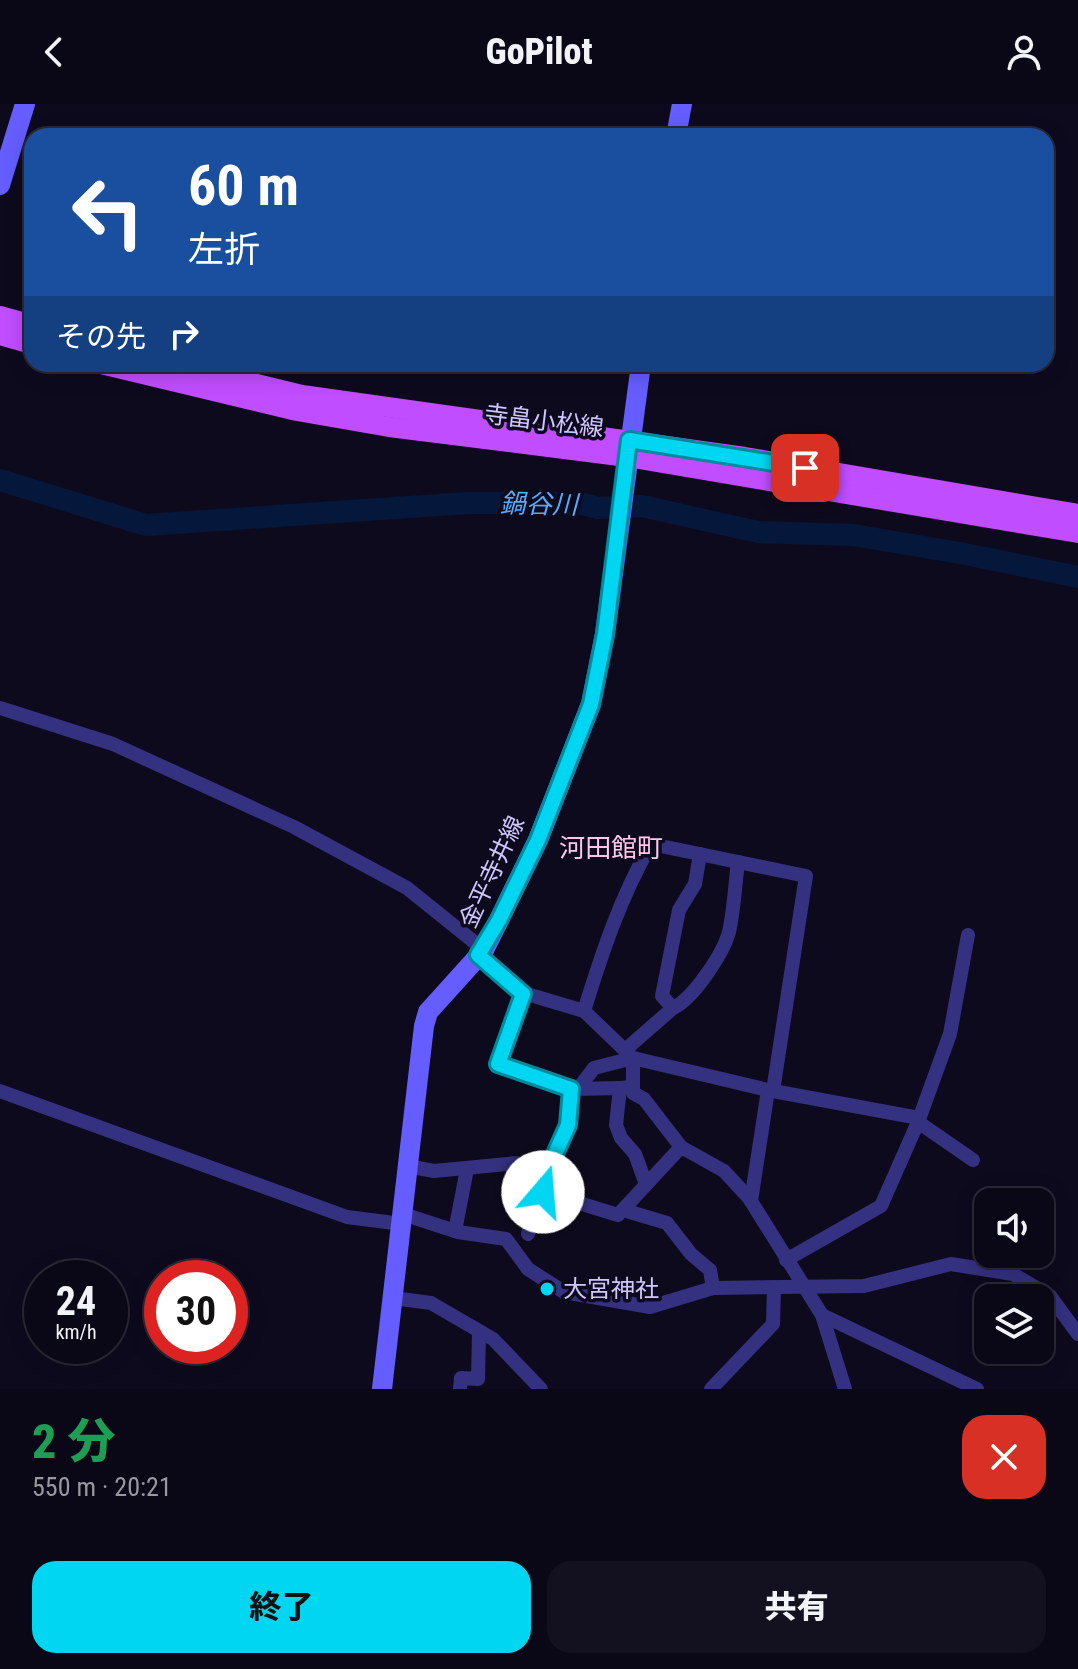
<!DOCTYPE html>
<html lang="ja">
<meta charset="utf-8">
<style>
:root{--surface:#0a0816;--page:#13111f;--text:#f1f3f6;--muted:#999aa1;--line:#2a2935;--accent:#00d5f1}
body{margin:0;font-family:"Roboto Condensed","Noto Sans JP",sans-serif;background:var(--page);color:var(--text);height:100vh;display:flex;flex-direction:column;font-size:30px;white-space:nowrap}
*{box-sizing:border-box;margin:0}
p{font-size:26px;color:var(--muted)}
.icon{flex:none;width:44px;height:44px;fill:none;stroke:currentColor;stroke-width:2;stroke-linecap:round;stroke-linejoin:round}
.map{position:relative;height:1285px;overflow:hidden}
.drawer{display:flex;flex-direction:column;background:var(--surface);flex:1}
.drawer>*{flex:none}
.hud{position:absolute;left:24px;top:24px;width:1030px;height:244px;border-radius:24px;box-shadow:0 4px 20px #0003,0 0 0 2px var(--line);background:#1a4fa0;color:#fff;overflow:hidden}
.fabs{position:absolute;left:974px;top:1084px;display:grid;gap:16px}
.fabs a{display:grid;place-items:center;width:80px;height:80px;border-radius:16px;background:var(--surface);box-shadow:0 4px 20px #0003,0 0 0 2px var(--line);font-size:40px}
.speed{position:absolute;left:24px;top:1156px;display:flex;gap:16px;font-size:40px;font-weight:700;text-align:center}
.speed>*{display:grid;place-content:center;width:104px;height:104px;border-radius:50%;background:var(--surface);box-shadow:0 4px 20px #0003,0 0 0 2px var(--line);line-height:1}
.speed small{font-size:20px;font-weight:400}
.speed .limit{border:12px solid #d22;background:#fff;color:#111}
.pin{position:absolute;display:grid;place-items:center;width:68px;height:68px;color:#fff;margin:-34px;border-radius:16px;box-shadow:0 4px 12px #0006}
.me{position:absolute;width:88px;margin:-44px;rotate:18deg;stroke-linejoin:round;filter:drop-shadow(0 0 6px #0008)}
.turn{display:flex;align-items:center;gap:28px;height:168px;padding:0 32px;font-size:36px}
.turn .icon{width:104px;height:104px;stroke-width:2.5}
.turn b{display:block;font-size:56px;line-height:68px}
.then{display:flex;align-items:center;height:76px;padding:0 32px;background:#0003;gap:16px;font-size:30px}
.round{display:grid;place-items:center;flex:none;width:84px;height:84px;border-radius:24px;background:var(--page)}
.headline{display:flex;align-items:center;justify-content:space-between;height:136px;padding:0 32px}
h1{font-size:48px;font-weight:800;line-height:60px;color:#1e9e55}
.primary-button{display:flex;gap:16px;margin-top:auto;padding:16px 32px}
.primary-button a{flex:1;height:92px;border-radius:24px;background:var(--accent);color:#111;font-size:32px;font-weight:800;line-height:92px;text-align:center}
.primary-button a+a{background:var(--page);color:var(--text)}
header{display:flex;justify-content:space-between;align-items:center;height:104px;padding:0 32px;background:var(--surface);font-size:36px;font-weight:800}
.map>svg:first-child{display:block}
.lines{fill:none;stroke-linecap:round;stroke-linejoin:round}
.river{stroke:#05183c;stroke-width:22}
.street{stroke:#353181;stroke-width:14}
.secondary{stroke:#655dff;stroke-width:20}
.primary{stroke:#c04dff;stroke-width:20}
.route-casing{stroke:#008a9d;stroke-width:20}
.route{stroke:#00d5f1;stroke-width:14}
.poi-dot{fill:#00d5f1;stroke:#0e0a1e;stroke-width:3}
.labels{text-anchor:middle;stroke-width:7;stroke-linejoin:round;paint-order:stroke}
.street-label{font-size:24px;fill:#cec6ff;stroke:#0e0a1e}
.poi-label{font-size:24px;fill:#cec6ff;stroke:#0e0a1e;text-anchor:start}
.water-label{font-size:26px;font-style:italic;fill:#54adff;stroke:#0e0a1e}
.neighbourhood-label{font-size:26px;fill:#ffc8ea;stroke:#0e0a1e}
</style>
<header><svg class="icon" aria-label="back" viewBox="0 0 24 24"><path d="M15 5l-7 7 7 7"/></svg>GoPilot<svg class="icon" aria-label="person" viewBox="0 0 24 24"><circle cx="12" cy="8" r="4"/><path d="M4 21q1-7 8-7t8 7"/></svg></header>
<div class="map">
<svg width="1078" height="1285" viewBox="0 0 1078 1285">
<rect width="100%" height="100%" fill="#0e0a1e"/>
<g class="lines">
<!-- river -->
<polyline class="river" points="0,376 146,421 468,399 579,399 598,404 642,402 758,428 853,431 960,449 1078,473"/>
<!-- street -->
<g class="street">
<polyline points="0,604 113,640 294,723 407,784 484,846"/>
<polyline points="478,851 517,887 584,907 633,954 633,989 644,995 681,1043 724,1067 749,1094 822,1211 845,1285"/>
<polyline points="523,890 498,960 571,985 568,1021 545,1072 528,1130"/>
<polyline points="673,904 662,892 679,806 695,780 700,750"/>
<path d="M584 907C602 849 620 794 651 740L806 772 773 987 768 986"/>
<path d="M625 946 673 904C693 895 723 850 729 828 734 806 735 781 738 758"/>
<polyline points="633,983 620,984 616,1021 621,1034 635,1050 646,1080"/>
<polyline points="573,985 620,984"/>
<polyline points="578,985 594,964 633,954 768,986 751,1097"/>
<polyline points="0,987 347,1113 402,1120"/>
<polyline points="773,987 919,1014"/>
<polyline points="918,1018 973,1056"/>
<polyline points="407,1062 434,1067 517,1059 545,1072"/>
<polyline points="543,1088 618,1111 681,1043"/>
<polyline points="623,1106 667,1119 691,1150 710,1166 713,1184"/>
<polyline points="403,1110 458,1128 506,1135 528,1165 564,1188 650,1203 713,1184 864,1182 951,1160 1013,1170 1050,1192 1078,1230"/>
<polyline points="455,1127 467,1065"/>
<polyline points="786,1156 881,1102 918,1018 950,930 968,831"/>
<polyline points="393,1194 431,1199 493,1235 541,1285"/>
<polyline points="822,1211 977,1285"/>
<polyline points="460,1285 461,1274 478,1275 479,1228"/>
<polyline points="711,1285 773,1220 774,1184"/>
</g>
<!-- secondary -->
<g class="secondary">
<polyline points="676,32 682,0"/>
<polyline points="0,81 25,0"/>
<polyline points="382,1285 424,922 428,908 484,846 499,816 538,736 591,600 605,530 641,260"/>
</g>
<!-- primary -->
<g class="primary">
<polyline points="0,212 32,221"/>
<polyline points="0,231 32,240"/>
<polyline points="101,260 297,307 389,323 627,353 1078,429"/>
<polyline points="176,260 302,291 745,353 1078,410"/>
</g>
</g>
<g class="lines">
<defs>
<polyline id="route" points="543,1088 545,1072 568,1021 571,985 498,960 523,890 478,851 499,816 538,736 591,600 605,530 629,336 805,364"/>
</defs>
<!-- route casing -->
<use href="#route" class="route-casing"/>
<!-- route -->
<use href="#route" class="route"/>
</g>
<!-- markers -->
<circle class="poi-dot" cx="547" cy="1185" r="8"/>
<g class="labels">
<!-- street labels -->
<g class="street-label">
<text transform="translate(544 317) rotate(7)" y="8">寺畠小松線</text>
<text transform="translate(492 768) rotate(-65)" y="8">金平寺井線</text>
</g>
<!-- poi labels -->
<g class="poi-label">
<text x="563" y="1193">大宮神社</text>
</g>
<!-- water labels -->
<g class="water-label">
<text transform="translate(539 400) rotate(1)" y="9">鍋谷川</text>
</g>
<!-- neighbourhood labels -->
<g class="neighbourhood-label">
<text x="611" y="753">河田館町</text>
</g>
</g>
</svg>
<div class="fabs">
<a><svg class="icon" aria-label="sound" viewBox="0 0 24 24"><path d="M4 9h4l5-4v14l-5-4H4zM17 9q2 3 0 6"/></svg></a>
<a><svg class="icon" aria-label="layers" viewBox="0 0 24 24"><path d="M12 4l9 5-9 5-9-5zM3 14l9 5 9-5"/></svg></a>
</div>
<div class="speed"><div>24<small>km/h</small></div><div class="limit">30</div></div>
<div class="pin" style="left:805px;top:364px;background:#d93025"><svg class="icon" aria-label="arrive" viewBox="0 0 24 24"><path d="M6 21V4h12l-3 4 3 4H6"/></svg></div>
<svg class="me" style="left:543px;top:1088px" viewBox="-20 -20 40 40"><circle r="19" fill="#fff"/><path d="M0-13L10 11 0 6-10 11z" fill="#00d5f1"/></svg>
<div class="hud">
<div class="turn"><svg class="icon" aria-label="left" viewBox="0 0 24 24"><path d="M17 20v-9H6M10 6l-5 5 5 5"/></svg><div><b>60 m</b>左折</div></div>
<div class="then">その先<svg class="icon" aria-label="right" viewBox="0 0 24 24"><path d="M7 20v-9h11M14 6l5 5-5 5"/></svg></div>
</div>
</div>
<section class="drawer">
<div class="headline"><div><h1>2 分</h1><p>550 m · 20:21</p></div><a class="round" style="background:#d93025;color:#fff"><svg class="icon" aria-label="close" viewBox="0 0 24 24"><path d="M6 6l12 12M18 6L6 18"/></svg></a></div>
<div class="primary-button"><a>終了</a><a>共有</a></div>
</section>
